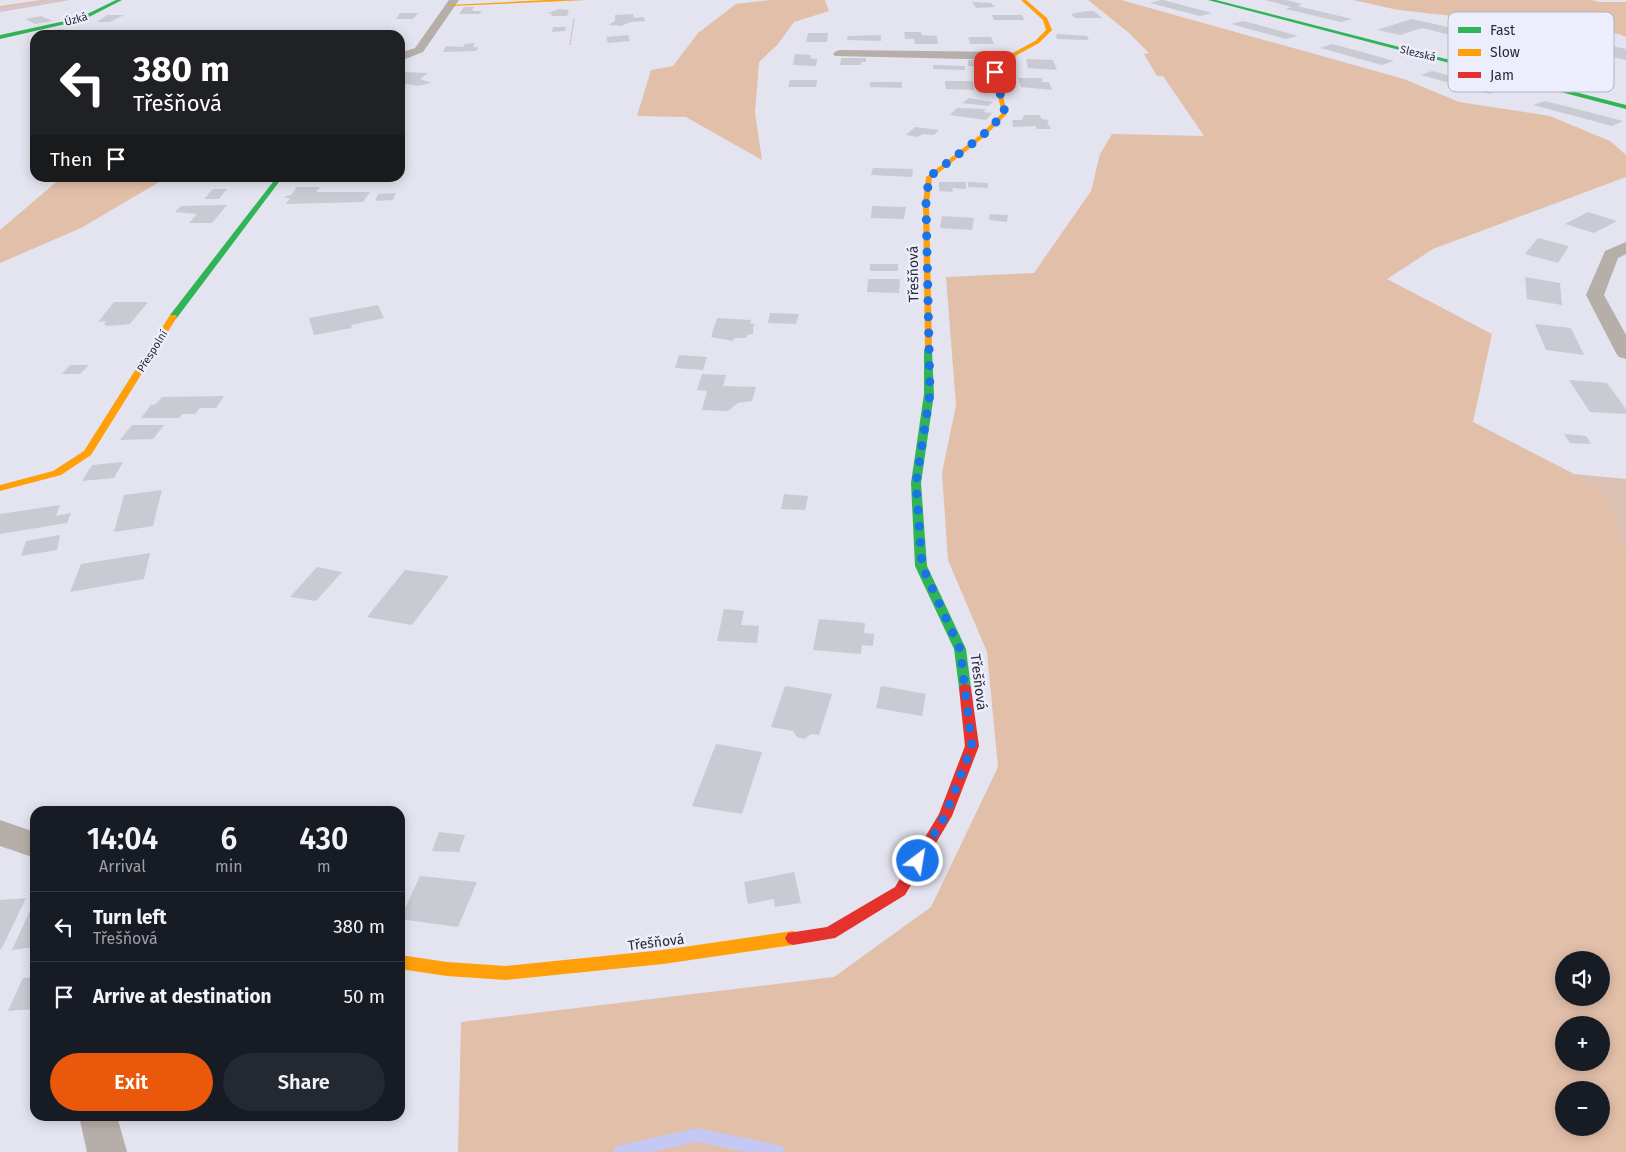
<!DOCTYPE html>
<meta charset="utf-8">
<style>
:root{--surface:#171b24;--page:#242831;--text:#f1f3f6;--muted:#9ea1a6;--line:#363941;--accent:#ea580c}
body{margin:0;font-family:"Fira Sans",sans-serif;background:var(--page);color:var(--text);height:100vh;display:flex;flex-direction:column;font-size:19px;white-space:nowrap}
*{box-sizing:border-box;margin:0}
p{font-size:16px;color:var(--muted)}
.icon{flex:none;width:28px;height:28px;fill:none;stroke:currentColor;stroke-width:2;stroke-linecap:round;stroke-linejoin:round}
.map{position:relative;flex:1;overflow:hidden}
.panel{position:absolute;left:30px;top:806px;width:375px;height:315px;display:flex;flex-direction:column;background:var(--surface);border-radius:15px;box-shadow:0 2px 12px #0003}
.panel>*{flex:none}
.guide{position:absolute;left:30px;top:30px;width:375px;height:152px;border-radius:15px;box-shadow:0 2px 12px #0003;background:#202124;color:#fff;overflow:hidden}
.buttons{position:absolute;left:1555px;top:951px;display:grid;gap:10px}
.buttons a{display:grid;place-items:center;width:55px;height:55px;border-radius:50%;background:var(--surface);box-shadow:0 2px 12px #0003;font-size:25px}
.pin{position:absolute;display:grid;place-items:center;width:42px;height:42px;color:#fff;margin:-21px;border-radius:10px;box-shadow:0 2px 8px #0006}
.me{position:absolute;width:55px;margin:-28px;rotate:31deg;stroke-linejoin:round;filter:drop-shadow(0 0 4px #0008)}
.turn{display:flex;align-items:center;gap:18px;height:105px;padding:0 20px;font-size:22px}
.turn .icon{width:65px;height:65px;stroke-width:2.5}
.turn b{display:block;font-size:35px;line-height:42px}
.then{display:flex;align-items:center;height:48px;padding:0 20px;background:#0003;gap:10px;font-size:19px}
.eta{display:flex;justify-content:space-evenly;align-items:center;height:85px;text-align:center}
.eta b{font-size:30px;font-weight:600;line-height:35px}
.primary-button{display:flex;gap:10px;margin-top:auto;padding:10px 20px}
.primary-button a{flex:1;height:58px;border-radius:30px;background:var(--accent);color:#fff;font-size:20px;font-weight:600;line-height:58px;text-align:center}
.primary-button a+a{background:var(--page);color:var(--text)}
ul{padding:0;list-style:none}
li{display:flex;align-items:center;gap:15px;height:70px;padding:0 20px;border-top:1px solid var(--line)}
li div{flex:1}
li b{display:block;font-size:19px}
li em{font-style:normal}
.map>svg:first-child{display:block}
.green{fill:#dbc1b3}
.forest{fill:#e2bfa9;fill-rule:evenodd}
.lines{fill:none;stroke-linecap:round;stroke-linejoin:round}
.stream{fill:#c5c8f3;fill-rule:evenodd}
.building{fill:#c9cad2}
.path{stroke:#a7a2a2;stroke-width:1;stroke-dasharray:1 1;stroke-linecap:butt}
.street{fill:#b6aea8;fill-rule:evenodd}
.fast{fill:#30b455;fill-rule:evenodd}
.slow{fill:#ff9f0a;fill-rule:evenodd}
.jam{fill:#e5322d;fill-rule:evenodd}
.route{stroke:#1a73e8;stroke-width:9;stroke-dasharray:0 16.2}
.labels{text-anchor:middle;stroke-width:5;stroke-linejoin:round;paint-order:stroke}
.far-street-label{font-size:11px;fill:#2a2a31;stroke:#eceefd}
.street-label{font-size:14px;fill:#2a2a31;stroke:#eceefd}
.key{fill:#eceefd;stroke:#b2b3c0;stroke-width:1}
.key-label{font-size:14px;fill:#2a2a31}
</style>
<div class="map">
<svg width="1626" height="1152" viewBox="0 0 1626 1152">
<rect width="100%" height="100%" fill="#e3e4ef"/>
<!-- green -->
<polygon class="green" points="1573,474 1626,479 1626,551 1603,490"/>
<!-- forest -->
<g class="forest">
<polygon points="41,0 70,0 0,12 0,6"/>
<polygon points="771,0 825,0 829,11 794,22 778,44 759,62 755,113 762,160 686,117 637,116 651,70 673,66 698,33 736,4"/>
<path d="M1088 0H1121L1404 79 1459 102 1550 116 1610 141 1626 155V177L1433 249 1387 279 1492 334 1473 422 1603 489 1626 551V1152H458L461 1022 834 977 931 907 998 767 987 652 948 560 942 473 956 405 946 277 1034 273 1091 191 1100 154 1112 134 1204 136 1163 76H1157L1144 54 1149 53 1129 33ZM1564 960H1601V998H1564ZM1564 1025H1601V1062H1564ZM1564 1090H1601V1128H1564Z"/>
<polygon points="1353,0 1591,0 1599,2 1626,2 1626,37 1619,34 1398,10"/>
<polygon points="61,178 166,178 81,228 0,263 0,230"/>
</g>
<g class="lines">
<!-- stream -->
<g class="stream">
<polygon points="53,0 61,0 0,11 0,9"/>
<polygon points="697,1128 778,1145 783,1147 785,1152 745,1152 697,1142 651,1152 613,1152 615,1147 620,1145"/>
</g>
</g>
<!-- building -->
<g class="building">
<polygon points="1161,0 1163,0 1212,13 1200,16 1150,3"/>
<polygon points="1265,0 1286,0 1302,4 1297,6 1352,19 1341,22 1286,9 1291,7"/>
<polygon points="972,2 991,3 995,7 976,8"/>
<polygon points="464,7 474,7 472,10 475,11 482,11 479,14 459,14"/>
<polygon points="559,9 569,10 567,16 551,16 552,14 548,13"/>
<polygon points="1087,11 1094,11 1102,18 1075,18 1071,14"/>
<polygon points="400,13 418,13 413,19 396,19"/>
<polygon points="633,14 634,18 644,17 645,21 631,22 621,26 609,25 615,21 615,15"/>
<polygon points="107,15 124,15 110,22 97,22"/>
<polygon points="992,15 1022,15 1024,20 994,20"/>
<polygon points="41,16 53,21 35,24 25,19"/>
<polygon points="1411,19 1435,24 1495,38 1482,43 1422,28 1400,35 1377,30"/>
<polygon points="1243,21 1270,28 1298,36 1286,39 1231,24"/>
<polygon points="553,27 566,27 565,31 552,32"/>
<polygon points="60,29 75,31 59,35 42,33"/>
<polygon points="1520,29 1531,31 1537,29 1626,49 1626,60 1520,36 1514,38 1502,35"/>
<polygon points="904,32 921,32 922,35 937,36 938,44 915,44 914,39 905,39"/>
<polygon points="808,33 828,33 827,42 806,42"/>
<polygon points="1058,34 1087,36 1089,40 1057,39 1056,35"/>
<polygon points="628,35 630,41 608,43 606,37"/>
<polygon points="881,35 881,41 847,40 848,36"/>
<polygon points="968,37 991,37 994,44 970,44"/>
<polygon points="475,43 473,47 478,47 476,51 443,52 446,46 463,47 465,44"/>
<polygon points="1332,44 1362,52 1394,61 1382,65 1320,48"/>
<polygon points="795,54 811,55 810,58 817,59 816,66 793,65"/>
<polygon points="841,58 866,58 866,62 861,62 861,65 840,65"/>
<polygon points="1026,59 1053,60 1057,70 1028,68"/>
<rect x="968" y="60" width="18" height="6"/>
<polygon points="933,65 965,66 965,70 933,69"/>
<polygon points="1432,71 1466,80 1502,89 1490,94 1421,75"/>
<polygon points="403,72 428,73 420,79 431,83 418,86 407,84 400,89 400,75"/>
<polygon points="1018,78 1042,78 1042,82 1049,82 1052,90 1021,87"/>
<polygon points="790,80 817,80 816,87 788,87"/>
<polygon points="945,81 973,81 974,90 946,89"/>
<polygon points="870,82 902,82 902,88 870,87"/>
<polygon points="969,98 993,102 988,106 962,103"/>
<polygon points="1545,101 1565,106 1623,121 1612,126 1533,105"/>
<polygon points="957,108 986,109 983,112 992,113 986,120 950,115"/>
<polygon points="1024,115 1040,115 1041,119 1049,120 1047,122 1051,129 1036,129 1036,126 1013,127 1012,120 1022,120"/>
<polygon points="915,127 939,130 934,135 922,134 918,137 906,135"/>
<polygon points="873,168 913,169 912,177 871,175"/>
<polygon points="939,182 966,182 966,189 952,188 953,192 939,191"/>
<polygon points="968,182 988,183 988,188 968,187"/>
<polygon points="297,187 320,187 316,192 370,192 363,202 286,204 290,198 284,198 286,196 291,195"/>
<polygon points="213,189 227,189 219,199 204,199"/>
<polygon points="396,193 393,200 375,201 378,194"/>
<polygon points="227,205 212,223 189,223 197,214 175,212 181,206"/>
<polygon points="872,206 906,207 904,219 871,218"/>
<polygon points="1588,212 1617,221 1594,233 1565,224"/>
<polygon points="990,214 1008,215 1007,222 989,220"/>
<polygon points="942,216 974,218 972,230 940,228"/>
<polygon points="1538,238 1569,246 1558,263 1525,254"/>
<rect x="870" y="264" width="28" height="7"/>
<polygon points="1525,277 1560,283 1562,305 1527,299"/>
<polygon points="868,279 900,279 899,293 867,292"/>
<polygon points="114,302 148,302 130,324 107,326 104,324 106,321 98,322"/>
<polygon points="378,305 384,318 351,325 352,328 314,335 309,318"/>
<polygon points="770,313 799,314 796,324 768,323"/>
<polygon points="717,318 751,320 750,323 755,324 753,327 753,334 747,335 746,338 735,338 733,341 711,337"/>
<polygon points="1535,324 1571,328 1584,355 1546,350"/>
<polygon points="679,355 707,357 703,370 675,368"/>
<polygon points="70,365 89,365 80,374 62,374"/>
<polygon points="702,374 726,375 723,386 756,387 752,401 738,403 728,411 702,410 707,391 697,390"/>
<polygon points="1569,380 1607,383 1626,409 1626,414 1590,412"/>
<polygon points="224,396 216,408 200,408 195,414 182,414 180,418 141,418 151,405 156,404 162,397"/>
<polygon points="132,425 164,425 153,439 120,440"/>
<polygon points="1564,434 1586,436 1591,444 1570,443"/>
<polygon points="123,462 114,478 82,481 92,465"/>
<polygon points="162,490 153,526 114,532 124,495"/>
<polygon points="784,494 808,496 805,510 781,509"/>
<polygon points="60,505 56,516 71,513 67,523 0,534 0,514"/>
<polygon points="60,535 57,550 21,556 26,541"/>
<polygon points="150,553 144,579 70,592 81,564"/>
<polygon points="317,567 342,572 316,601 290,597"/>
<polygon points="405,570 449,576 412,625 367,617"/>
<polygon points="724,609 744,611 741,625 759,626 757,643 717,641"/>
<polygon points="819,619 865,623 864,633 874,634 873,646 862,645 861,654 813,650"/>
<polygon points="785,686 832,694 819,735 811,734 804,739 797,737 793,731 771,727"/>
<polygon points="881,686 926,694 922,716 876,708"/>
<polygon points="716,744 762,752 742,814 692,806"/>
<polygon points="439,832 465,835 459,852 432,851"/>
<polygon points="794,872 801,903 775,907 774,899 748,904 744,882"/>
<polygon points="420,876 477,882 458,927 400,919"/>
<polygon points="26,898 2,948 0,949 0,900"/>
<polygon points="35,903 35,947 12,950 33,904"/>
<polygon points="35,977 35,1009 8,1011 23,978"/>
</g>
<g class="lines">
<!-- path -->
<polyline class="path" points="570,45 574,19"/>
<!-- street -->
<g class="street">
<polygon points="449,0 459,0 423,52 400,61 400,53 415,48"/>
<polygon points="839,50 1011,52 1017,56 1011,60 835,56 833,54 835,52"/>
<polygon points="1626,242 1626,254 1618,258 1604,295 1626,335 1626,359 1619,357 1616,353 1586,295 1605,251"/>
<polygon points="0,820 35,832 35,858 0,846"/>
<polygon points="79,1116 117,1116 127,1152 87,1152"/>
</g>
<!-- fast -->
<g class="fast">
<polygon points="116,0 122,0 83,20 0,39 0,35 79,18"/>
<polygon points="1208,0 1216,0 1626,105 1626,109"/>
<polygon points="276,178 282,178 176,319 170,319 170,315"/>
<polygon points="928,347 932,350 934,394 921,483 927,566 966,649 971,688 969,691 961,691 959,688 954,649 915,566 911,483 924,394 924,350"/>
</g>
<!-- slow -->
<g class="slow">
<polygon points="547,0 586,0 451,6 449,5"/>
<polygon points="1021,0 1026,0 1047,18 1052,30 1039,43 1013,57 998,72 1007,114 984,137 932,178 929,203 932,350 928,353 925,352 923,203 926,177 980,135 1002,113 992,72 1009,55 1035,41 1046,30 1043,20"/>
<polygon points="170,315 176,315 177,317 91,455 61,475 0,491 0,485 53,471 84,451"/>
<polygon points="793,931 798,933 801,938 798,943 793,945 663,964 506,980 447,976 400,969 400,955 447,962 506,966 663,950"/>
</g>
<!-- jam -->
<polygon class="jam" points="965,684 969,685 971,688 979,746 952,816 905,895 835,938 793,945 788,943 785,938 788,933 827,927 895,887 939,814 965,746 959,688 961,685"/>
</g>
<g class="lines">
<!-- route -->
<polyline class="route" points="918,861 945,816 972,746 960,649 922,566 916,483 930,394 926,203 929,177 982,136 1005,113 995,72"/>
</g>
<g class="labels">
<!-- far-street labels -->
<g class="far-street-label">
<text transform="translate(76 19) rotate(-16)" y="4">Úzká</text>
<text transform="translate(1418 53) rotate(14)" y="4">Slezská</text>
<text transform="translate(152 351) rotate(-58)" y="4">Přespolní</text>
</g>
<!-- street labels -->
<g class="street-label">
<text transform="translate(913 274) rotate(-91)" y="5">Třešňová</text>
<text transform="translate(979 682) rotate(83)" y="5">Třešňová</text>
<text transform="translate(656 942) rotate(-7)" y="5">Třešňová</text>
</g>
</g>
<!-- legend -->
<rect x="1448" y="12" width="166" height="80" rx="8" class="key"/>
<rect x="1458" y="27" width="23" height="6" fill="#30b455"/>
<rect x="1458" y="49" width="23" height="7" fill="#ff9f0a"/>
<rect x="1458" y="72" width="23" height="6" fill="#e5322d"/>
<g class="key-label">
<text x="1490" y="35">Fast</text>
<text x="1490" y="57">Slow</text>
<text x="1490" y="80">Jam</text>
</g>
</svg>
<div class="buttons">
<a><svg class="icon" aria-label="sound" viewBox="0 0 24 24"><path d="M4 9h4l5-4v14l-5-4H4zM17 9q2 3 0 6"/></svg></a>
<a>+</a>
<a>−</a>
</div>
<div class="pin" style="left:995px;top:72px;background:#d93025"><svg class="icon" aria-label="arrive" viewBox="0 0 24 24"><path d="M6 21V4h12l-3 4 3 4H6"/></svg></div>
<svg class="me" style="left:918px;top:861px" viewBox="-20 -20 40 40"><circle r="17" fill="#1a73e8" stroke="#fff" stroke-width="3"/><path d="M0-11L8 9 0 5-8 9z" fill="#fff"/></svg>
<div class="guide">
<div class="turn"><svg class="icon" aria-label="left" viewBox="0 0 24 24"><path d="M17 20v-9H6M10 6l-5 5 5 5"/></svg><div><b>380 m</b>Třešňová</div></div>
<div class="then">Then<svg class="icon" aria-label="arrive" viewBox="0 0 24 24"><path d="M6 21V4h12l-3 4 3 4H6"/></svg></div>
</div>
<section class="panel">
<div class="eta">
<div><b>14:04</b><p>Arrival</p></div>
<div><b>6</b><p>min</p></div>
<div><b>430</b><p>m</p></div>
</div>
<ul>
<li><svg class="icon" aria-label="left" viewBox="0 0 24 24"><path d="M17 20v-9H6M10 6l-5 5 5 5"/></svg><div><b>Turn left</b><p>Třešňová</p></div><em>380 m</em></li>
<li><svg class="icon" aria-label="arrive" viewBox="0 0 24 24"><path d="M6 21V4h12l-3 4 3 4H6"/></svg><div><b>Arrive at destination</b></div><em>50 m</em></li>
</ul>
<div class="primary-button"><a>Exit</a><a>Share</a></div>
</section>
</div>
